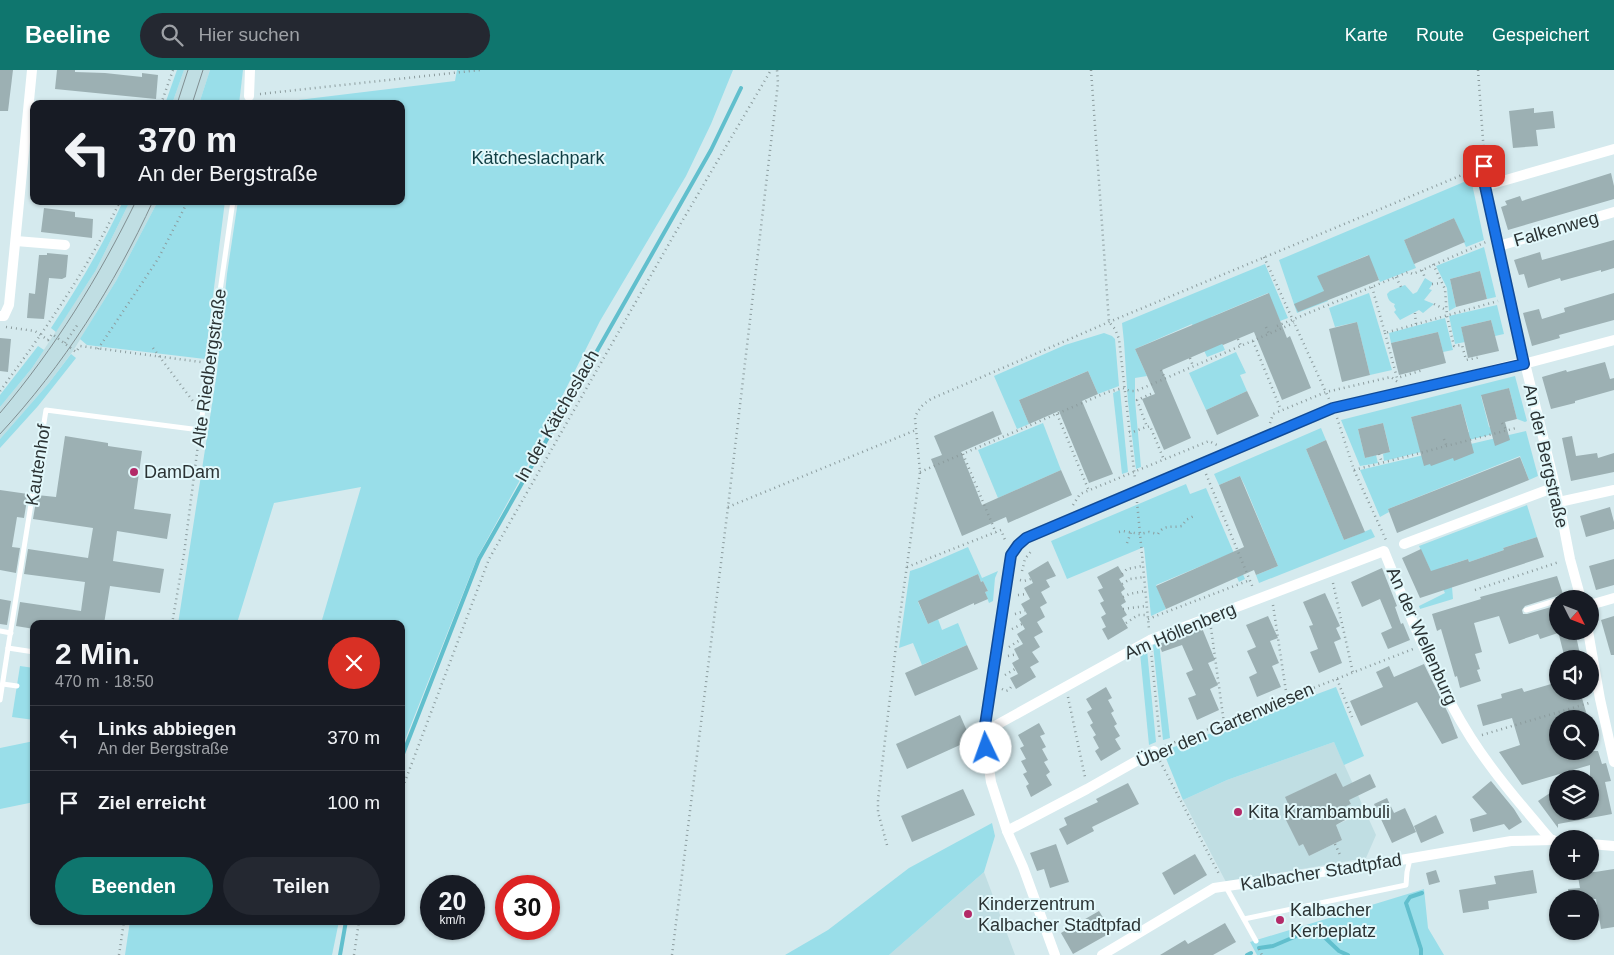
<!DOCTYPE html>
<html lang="de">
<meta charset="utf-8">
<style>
:root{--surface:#171b24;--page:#242831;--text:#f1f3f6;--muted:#9ea1a6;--line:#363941;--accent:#0f766e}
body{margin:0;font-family:Helvetica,sans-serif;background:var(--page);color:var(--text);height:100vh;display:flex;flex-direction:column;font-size:19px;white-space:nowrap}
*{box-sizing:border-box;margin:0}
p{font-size:16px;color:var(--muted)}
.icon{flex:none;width:28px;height:28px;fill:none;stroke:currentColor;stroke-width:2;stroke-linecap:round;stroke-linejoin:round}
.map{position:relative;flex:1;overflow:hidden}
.drawer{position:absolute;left:30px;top:550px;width:375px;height:305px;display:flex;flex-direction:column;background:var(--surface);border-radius:10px;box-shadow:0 1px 4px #0004}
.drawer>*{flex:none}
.guide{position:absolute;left:30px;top:30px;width:375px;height:105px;border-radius:10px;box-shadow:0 1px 4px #0004;background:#171b24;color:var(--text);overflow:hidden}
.needle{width:32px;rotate:132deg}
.buttons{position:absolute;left:1549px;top:520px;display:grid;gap:10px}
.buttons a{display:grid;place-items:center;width:50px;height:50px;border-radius:50%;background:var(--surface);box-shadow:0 1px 4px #0004;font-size:25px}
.speed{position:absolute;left:420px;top:805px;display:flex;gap:10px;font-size:25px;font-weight:700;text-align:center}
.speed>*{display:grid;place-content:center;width:65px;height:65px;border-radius:50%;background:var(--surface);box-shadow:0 1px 4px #0004;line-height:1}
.speed small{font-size:12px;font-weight:400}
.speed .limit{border:8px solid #d22;background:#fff;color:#111}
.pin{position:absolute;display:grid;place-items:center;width:42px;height:42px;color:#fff;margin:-21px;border-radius:10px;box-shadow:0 2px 8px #0006}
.me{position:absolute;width:55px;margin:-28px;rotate:357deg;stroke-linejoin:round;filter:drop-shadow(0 0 4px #0008)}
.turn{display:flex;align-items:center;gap:18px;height:105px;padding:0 25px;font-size:22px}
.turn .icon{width:65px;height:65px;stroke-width:2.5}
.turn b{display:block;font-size:35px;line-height:42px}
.round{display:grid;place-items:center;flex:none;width:52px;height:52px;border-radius:26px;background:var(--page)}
.head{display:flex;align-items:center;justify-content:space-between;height:85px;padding:0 25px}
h1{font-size:30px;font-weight:600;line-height:38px}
.button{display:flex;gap:10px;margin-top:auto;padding:10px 25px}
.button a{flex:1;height:58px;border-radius:30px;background:var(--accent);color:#fff;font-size:20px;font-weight:600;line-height:58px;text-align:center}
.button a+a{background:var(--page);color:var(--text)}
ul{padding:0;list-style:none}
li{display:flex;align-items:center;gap:15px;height:65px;padding:0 25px;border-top:1px solid var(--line)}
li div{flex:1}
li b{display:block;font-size:19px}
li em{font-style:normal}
header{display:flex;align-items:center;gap:30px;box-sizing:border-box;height:70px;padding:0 25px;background:var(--accent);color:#fff}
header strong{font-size:24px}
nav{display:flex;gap:28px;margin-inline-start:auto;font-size:18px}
.search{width:350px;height:45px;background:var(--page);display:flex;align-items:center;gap:12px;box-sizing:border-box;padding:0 18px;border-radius:28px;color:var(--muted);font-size:19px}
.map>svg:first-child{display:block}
.built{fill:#c0dee3;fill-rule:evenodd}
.green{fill:#99dee9;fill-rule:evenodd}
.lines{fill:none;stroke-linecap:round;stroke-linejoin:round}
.stream{stroke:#61bfcd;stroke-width:4}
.building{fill:#9cb0b3}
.path{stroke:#8c9c9e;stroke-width:2.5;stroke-dasharray:1 4;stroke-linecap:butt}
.service{stroke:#fff;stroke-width:5}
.minor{stroke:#fff;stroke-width:10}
.tram{stroke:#808e91;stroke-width:1}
.route-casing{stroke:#114b97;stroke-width:12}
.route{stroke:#1a73e8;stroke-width:9}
.poi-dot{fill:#b32a68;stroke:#e2f8fb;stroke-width:2}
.labels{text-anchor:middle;stroke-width:4;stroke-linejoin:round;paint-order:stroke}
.park-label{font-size:18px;fill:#113e44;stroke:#e2f8fb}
.street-label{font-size:18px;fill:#2b3334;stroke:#e2f8fb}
.poi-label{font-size:18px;fill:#2b3334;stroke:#e2f8fb;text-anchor:start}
</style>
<header>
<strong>Beeline</strong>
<div class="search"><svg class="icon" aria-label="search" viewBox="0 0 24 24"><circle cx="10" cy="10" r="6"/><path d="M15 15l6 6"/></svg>Hier suchen</div>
<nav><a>Karte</a><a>Route</a><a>Gespeichert</a></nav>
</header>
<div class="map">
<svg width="1614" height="885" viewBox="0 0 1614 885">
<rect width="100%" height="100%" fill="#d5eaee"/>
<!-- built -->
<g class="built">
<polygon points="184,0 210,0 199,34 172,34"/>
<polygon points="130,131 158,131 116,211 73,281 49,313 0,369 0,337 32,298 96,200"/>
<path d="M1334 672 1376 765 1366 788 1226 812 1183 730 1227 710ZM1336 703 1351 734 1342 738 1347 750 1336 755 1342 770 1309 786 1303 774 1299 775 1284 744 1291 740 1286 727Z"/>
<polygon points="984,802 1015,885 889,885"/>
</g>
<!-- green -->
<g class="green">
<polygon points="177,0 184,0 172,34 165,34"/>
<polygon points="210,0 243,0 239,34 199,34"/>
<path d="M457 0H733L711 54 686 106 600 251 520 410 477 488 401 680V554H178L217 302 227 204 238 131H401V34H265L455 11ZM361 417 322 550 237 553 274 433Z"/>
<polygon points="1471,109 1484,170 1466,177 1454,148 1404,170 1416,198 1380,212 1368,185 1318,206 1328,231 1297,243 1279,190"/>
<path d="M123 131H130L96 200 56 262 51 258C78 217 103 175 123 131Z"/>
<polygon points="158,131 225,131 205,289 87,275 80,269 116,211"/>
<polygon points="1484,177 1496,227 1487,229 1480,201 1450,209 1456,237 1449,241 1447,218 1436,196"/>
<polygon points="1265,194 1288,248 1280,251 1268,223 1211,247 1225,280 1207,287 1192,254 1135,279 1147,306 1135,308 1135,330 1141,397 1136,399 1128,332 1124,272 1122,253"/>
<path d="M1425 208 1433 213 1429 219 1432 220 1424 230 1434 234 1423 243 1419 240 1400 250 1394 242 1396 240 1394 236 1395 234C1390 232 1388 230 1387 224L1390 221 1405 215 1413 224 1417 222Z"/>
<polygon points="1369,223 1392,300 1370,305 1357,252 1335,257 1329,238"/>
<polygon points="1497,235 1504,264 1495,266 1491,250 1461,257 1465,272 1455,274 1449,246"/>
<polygon points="1445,248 1453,280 1443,282 1438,262 1391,273 1389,263"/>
<polygon points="1104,263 1112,266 1115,269 1119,316 1098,324 1088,301 1078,305 1019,330 1029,354 1017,359 994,306 1065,275"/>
<polygon points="38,276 44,280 32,298 0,337 0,325"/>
<polygon points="1236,282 1246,303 1240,305 1247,321 1206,340 1189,303"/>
<polygon points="71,284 76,288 38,336 0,378 0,369 49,313"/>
<polygon points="1515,306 1527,351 1525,352 1517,349 1509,318 1481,326 1489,357 1501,362 1449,375 1447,368 1469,362 1461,334 1411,347 1419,375 1442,377 1384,391 1383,384 1390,381 1383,353 1358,359 1365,388 1376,385 1378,393 1360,396 1341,350"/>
<polygon points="1120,320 1128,402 1122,404 1113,323"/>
<polygon points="1043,353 1061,400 998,428 978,380"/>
<polygon points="1321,358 1326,370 1306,379 1344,470 1371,459 1375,467 1259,513 1256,505 1278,496 1245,416 1240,406 1219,415 1214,404"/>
<polygon points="1526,361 1538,406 1529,410 1520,386 1388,439 1389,442 1380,447 1360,400"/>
<polygon points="1186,414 1190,424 1206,418 1245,509 1239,512 1227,485 1156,515 1166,539 1151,546 1144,477 1067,509 1051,471"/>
<polygon points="1527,435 1537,467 1503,478 1504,480 1469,492 1468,489 1446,496 1452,517 1453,529 1420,539 1419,536 1445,523 1439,511 1436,512 1419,476"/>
<polygon points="968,477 982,508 998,501 995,508 993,531 989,533 985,522 988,521 983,511 981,512 978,504 918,532 928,554 938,549 942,560 958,553 967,575 922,595 913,573 899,578 910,501 922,497"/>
<polygon points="1159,573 1170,668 1163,670 1153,575"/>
<polygon points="1147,580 1156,672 1149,675 1140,583"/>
<polygon points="20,596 34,598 34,650 12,647"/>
<polygon points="1336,617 1364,686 1344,695 1334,672 1227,710 1183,730 1163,681"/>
<polygon points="34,671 34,732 0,739 0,678"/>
<polygon points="992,753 995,766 984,802 889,885 785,885 828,860 909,798"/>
<polygon points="1424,819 1428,858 1444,885 1257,885 1250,872"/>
<polygon points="130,851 339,851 332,885 125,885"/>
</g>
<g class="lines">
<!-- stream -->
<g class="stream">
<polyline points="401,689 479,489 711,80 741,18"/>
<polyline points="1259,878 1273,876 1306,862 1319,862 1339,881 1348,885"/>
<polyline points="340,885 346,851"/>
<polyline points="1247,885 1251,883"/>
<polyline points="1421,885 1421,879 1406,833 1410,827 1422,823"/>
</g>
</g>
<!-- building -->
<g class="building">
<polygon points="0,0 13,0 8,41 0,41"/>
<polygon points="57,0 75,0 75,2 105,3 142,7 142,3 158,5 156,29 55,19"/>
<polygon points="1534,38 1534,43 1553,41 1555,58 1536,60 1538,76 1513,78 1509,41"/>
<polygon points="1611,103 1614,116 1614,129 1508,160 1501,137 1507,135 1505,131 1520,126 1522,131"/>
<polygon points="44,138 75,142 75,147 93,149 92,168 41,162"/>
<polygon points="1454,148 1465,172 1414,194 1404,170"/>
<polygon points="1614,170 1614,198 1601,202 1601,200 1561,211 1560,208 1528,218 1524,204 1519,205 1514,190 1540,182 1542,190"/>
<polygon points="47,183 68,185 66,207 62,209 49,208 44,249 27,248 29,223 35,224 39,185 47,185"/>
<polygon points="1369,185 1379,210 1298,242 1294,234 1324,221 1317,206"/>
<polygon points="1480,201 1487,229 1456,237 1450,209"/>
<polygon points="1269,223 1287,268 1290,266 1311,318 1282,330 1254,262 1223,275 1222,274 1162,300 1191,368 1164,380 1142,329 1155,324 1135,279"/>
<polygon points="1614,223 1614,250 1559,265 1560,268 1532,276 1523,243 1539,239 1542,249 1565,242 1564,238"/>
<polygon points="1491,250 1499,281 1468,288 1461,257"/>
<polygon points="1357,252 1370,305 1342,312 1329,259"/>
<polygon points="1438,262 1446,293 1399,305 1391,273"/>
<polygon points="0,268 11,269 8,302 0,301"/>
<polygon points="1605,292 1610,309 1614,308 1614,320 1575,331 1575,333 1551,339 1542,307 1566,300 1567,302"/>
<polygon points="1088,301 1098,324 1082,331 1113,404 1089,413 1059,341 1029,354 1019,330"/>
<polygon points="1509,318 1517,349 1505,352 1510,370 1495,376 1481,325"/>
<polygon points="1247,321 1259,346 1217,365 1206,340"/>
<polygon points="1461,334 1474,383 1454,391 1453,388 1431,396 1430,394 1424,396 1411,347"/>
<polygon points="993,341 1002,364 961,382 982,435 1061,400 1072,425 1008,453 1006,447 962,466 931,389 942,385 934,366"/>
<polygon points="1383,353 1390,382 1365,388 1358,359"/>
<polygon points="65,366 108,373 108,376 142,381 134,439 171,444 167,469 117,461 113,491 164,499 160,523 110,516 104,554 34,554 34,559 16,556 20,532 81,541 85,512 24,504 28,479 88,488 93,458 33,449 37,425 56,427"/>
<polygon points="1572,366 1576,386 1597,383 1598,388 1614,383 1614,402 1571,411 1562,368"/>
<polygon points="1326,370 1365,462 1344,470 1306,379"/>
<polygon points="1520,387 1529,410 1397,463 1388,439"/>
<polygon points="1240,406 1278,496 1256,505 1254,500 1166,539 1156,516 1244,477 1219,415"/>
<polygon points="0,420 28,424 24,448 17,447 12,477 20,478 16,503 0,500"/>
<polygon points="1610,437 1614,452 1614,459 1586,467 1580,446"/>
<polygon points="1537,467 1544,487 1420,528 1402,488 1421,479 1431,501 1468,489 1469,492 1504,480 1503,478"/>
<polygon points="1614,489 1614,515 1596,520 1589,496"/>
<polygon points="1048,491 1056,506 1046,510 1050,517 1041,522 1047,533 1040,537 1045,547 1037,552 1043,562 1034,567 1040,577 1032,582 1039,592 1030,597 1036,607 1016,619 1010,608 1018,604 1012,593 1019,589 1014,579 1023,574 1017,564 1025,559 1019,549 1027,544 1021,534 1030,529 1024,518 1033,513 1028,503"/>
<polygon points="1118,496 1124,506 1119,509 1125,519 1121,522 1126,532 1121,535 1127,545 1122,548 1128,558 1108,570 1102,559 1106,557 1101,547 1106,544 1100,533 1104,531 1098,520 1103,518 1097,507"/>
<polygon points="1382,498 1397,536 1395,537 1401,554 1403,553 1410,570 1388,579 1381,563 1392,558 1380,529 1362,537 1351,512"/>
<polygon points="978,504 981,512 983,511 988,521 985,522 988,529 974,535 974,533 928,554 918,531"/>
<polygon points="1557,506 1563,524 1525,536 1522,540 1523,544 1527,544 1558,535 1558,563 1540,569 1538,564 1509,574 1499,546 1474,553 1482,582 1475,584 1480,599 1477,600 1481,611 1460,618 1457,606 1455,607 1441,559 1437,561 1432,544 1481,529 1480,527"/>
<polygon points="1325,523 1340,556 1336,558 1341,569 1334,572 1342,593 1319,603 1310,582 1318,579 1309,556 1313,555 1303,532"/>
<polygon points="0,529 11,531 7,555 0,554"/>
<polygon points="1268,546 1278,568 1270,571 1279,593 1272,596 1281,617 1257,627 1249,607 1257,603 1247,581 1256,577 1246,555"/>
<polygon points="1614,546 1614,585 1611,585 1601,550"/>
<polygon points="1202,558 1215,590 1208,593 1218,615 1210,619 1219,640 1197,650 1188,628 1196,625 1186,603 1193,600 1182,575 1162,582 1159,574"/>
<polygon points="1558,561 1575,561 1581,589 1565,589"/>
<polygon points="967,575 978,599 915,626 905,603"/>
<polygon points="1424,594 1449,645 1458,668 1442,674 1417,632 1361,656 1350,631 1383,617 1376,602 1389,596 1394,607"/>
<polygon points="1558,612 1558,621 1580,621 1588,649 1558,649 1558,681 1598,681 1602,694 1606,693 1611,711 1605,712 1612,744 1558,754 1558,758 1538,731 1550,723 1558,734 1558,741 1590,741 1590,695 1522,715 1499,682 1520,675 1512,648 1483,656 1477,635 1502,628 1501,624 1522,618 1524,622"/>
<polygon points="1106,617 1112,628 1108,630 1114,641 1111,643 1117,654 1114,656 1120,666 1115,669 1121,679 1101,691 1095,681 1099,678 1093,667 1096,665 1090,655 1093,653 1087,642 1092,639 1086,629"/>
<polygon points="960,645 971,670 907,699 896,674"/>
<polygon points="1039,653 1045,664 1040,666 1046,677 1042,679 1048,690 1044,692 1050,702 1046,705 1052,715 1031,727 1026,716 1029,714 1023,704 1027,702 1021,691 1026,689 1020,678 1024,676 1018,665"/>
<polygon points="1336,703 1343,717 1370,704 1376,717 1349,730 1351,734 1342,738 1347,749 1336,755 1342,770 1309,786 1303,774 1299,776 1283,744 1291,740 1285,727"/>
<polygon points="1491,711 1514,739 1522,752 1509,760 1504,754 1473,762 1470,749 1487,744 1472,727"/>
<polygon points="1128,713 1139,734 1092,757 1094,761 1067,775 1059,759 1067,755 1064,748 1098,732 1096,729"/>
<polygon points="963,719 975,745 912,772 901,746"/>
<polygon points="1387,728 1394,743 1405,738 1416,762 1392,773 1374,734"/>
<polygon points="1436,745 1444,763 1421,773 1414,756"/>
<polygon points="1056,774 1069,812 1050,818 1044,799 1037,801 1030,783"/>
<polygon points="1195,784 1207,805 1174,825 1162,803"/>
<polygon points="1614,799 1614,857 1601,859 1596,829 1569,829 1568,819 1580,818 1577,801 1595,802"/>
<polygon points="1436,800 1440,812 1429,815 1426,803"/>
<polygon points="1533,800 1537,823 1488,831 1489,839 1463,843 1459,820 1496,814 1494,806"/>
<polygon points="1099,841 1112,862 1073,884 1061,863"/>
<polygon points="1225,853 1236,872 1213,885 1160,885 1185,870 1188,874"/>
</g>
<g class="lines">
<!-- path -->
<g class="path">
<polyline points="1091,0 1109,252 1115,259 1119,269 1135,409"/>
<polyline points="1478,0 1484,84"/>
<polyline points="260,24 480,0"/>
<polyline points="161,34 173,0"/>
<polyline points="1264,187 1329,329"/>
<polyline points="1433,194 1445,219 1447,246 1454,276 1462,275 1466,290 1481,287"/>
<polyline points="1422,200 1425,208"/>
<polyline points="1396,207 1401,217"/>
<polyline points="1432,214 1442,213"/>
<polyline points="1372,217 1385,263 1498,231"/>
<polyline points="1434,234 1446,240"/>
<polyline points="1415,243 1416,254"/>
<polyline points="1277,256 1408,202 1413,204 1486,172"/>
<polyline points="6,257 35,261 48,270 52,264 76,282 80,276 201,292"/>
<polyline points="1266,257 1269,264"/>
<polyline points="1385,263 1397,308 1423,300"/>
<polyline points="1238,269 1241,276"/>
<polyline points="1253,271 1281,340"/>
<polyline points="65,273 78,254"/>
<polyline points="153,278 195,334"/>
<polyline points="98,279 158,189 188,131"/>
<polyline points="1190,288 1193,296"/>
<polyline points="1161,300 1165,308"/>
<path d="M0 321C45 260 88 199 120 131"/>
<polyline points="1151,324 1137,330 1147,357 1150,356 1164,390"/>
<polyline points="1057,344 1089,421"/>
<polyline points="1337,348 1354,400 1386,470"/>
<polyline points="1270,353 1273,344 1326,322 1391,307 1399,313"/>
<polyline points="1502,353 1507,361"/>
<polyline points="1129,362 1133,362 1146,357"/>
<polyline points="1444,369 1447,377"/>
<polyline points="963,384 996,463"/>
<polyline points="1379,384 1382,393"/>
<polyline points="1354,400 1516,358"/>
<polyline points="920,402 1108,322 1123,318 1130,321 1136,321 1294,253"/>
<polyline points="1206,404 1253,518"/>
<polyline points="1137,432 1149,559"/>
<polyline points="1073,435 1080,424 1209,371 1217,375"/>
<polyline points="728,437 916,360"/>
<path d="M1119 462 1123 461 1140 464 1149 462 1158 464C1164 454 1172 458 1182 456L1186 450 1194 446"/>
<polyline points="1127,473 1131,462"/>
<polyline points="907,497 1001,460 1005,470"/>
<polyline points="1022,501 1025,489 1032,480"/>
<polyline points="1122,504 1127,499 1142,496"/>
<polyline points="1020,510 1024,511 1031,509"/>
<polyline points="1333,513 1353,603"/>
<polyline points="1122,514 1130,509 1144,507"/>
<polyline points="1475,520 1559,492"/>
<polyline points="1018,525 1027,524"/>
<polyline points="1123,527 1129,524 1145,521"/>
<polyline points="1273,535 1287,628"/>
<polyline points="1123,539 1146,536"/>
<polyline points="1015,544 1025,541"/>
<polyline points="1148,549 1250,510"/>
<polyline points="1126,553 1138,545 1147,545"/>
<polyline points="172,554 184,484 199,367"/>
<polyline points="1211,558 1224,653"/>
<polyline points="1012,559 1022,554"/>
<polyline points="1009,577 1020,570"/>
<polyline points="1151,581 1160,670"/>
<polyline points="1008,586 1017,584"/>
<polyline points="1005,605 1015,599"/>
<polyline points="1337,609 1352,647"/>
<polyline points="1002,619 1006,621 1009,620 1013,614"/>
<polyline points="1068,627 1085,707"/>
<polyline points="1482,665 1589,633"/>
<polyline points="1165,676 1413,579"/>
<polyline points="1160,691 1220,806"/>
<polyline points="401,722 489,489 674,165 771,0"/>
<polyline points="1335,774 1341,787"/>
<path d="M887 775 878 742V730L897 567 920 402 915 348C918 339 923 334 931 329L1109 252 1474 100"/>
<polyline points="1259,879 1262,885"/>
<polyline points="119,885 124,851"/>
<polyline points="354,885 359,851"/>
<polyline points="672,885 728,437 778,13 777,0"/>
</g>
<!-- service -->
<g class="service">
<polyline points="1563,529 1580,524"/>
<polyline points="1526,540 1558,530"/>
<polyline points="0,561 11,563"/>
<polyline points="34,582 8,578 46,340 200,360 233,131"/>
<polyline points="3,614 17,616"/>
<polyline points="0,630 8,578"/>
<polyline points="1226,817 1256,871"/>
<polyline points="1244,849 1406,815 1407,802 1410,789"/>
</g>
<!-- minor -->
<g class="minor">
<polyline points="249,26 250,0"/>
<polyline points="1485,96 1485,116 1509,228 1559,432 1570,489 1581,529"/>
<polyline points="1485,116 1614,79"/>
<polyline points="16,171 65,175"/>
<polyline points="1499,176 1614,142"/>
<polyline points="0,246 4,246 9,235 32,0"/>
<polyline points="1559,432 1614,420"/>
<polyline points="1404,474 1555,417"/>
<polyline points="1590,535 1614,528"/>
<polyline points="1588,561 1600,629 1614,692"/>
<path d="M984 662 1150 570 1384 481C1410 545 1434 610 1471 668 1494 704 1523 737 1551 770"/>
<polyline points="1007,761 1087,719 1154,681"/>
<polyline points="1590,774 1614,776"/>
<polyline points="1055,885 1023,797 1007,761 991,712 984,662 1011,485 1018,475 1026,468 1333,338 1390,326 1516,294 1524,294 1614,270"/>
<polyline points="1102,885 1214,818 1389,792 1511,771 1553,770"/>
</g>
<!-- tram -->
<g class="tram">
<polyline points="177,34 188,0"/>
<polyline points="192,34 203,0"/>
<path d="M0 343C55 278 99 207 136 131"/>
<path d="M0 364C64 295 114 216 153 131"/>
</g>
</g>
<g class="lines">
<defs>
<polyline id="route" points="986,678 984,662 1011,485 1018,475 1026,468 1333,338 1524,294 1485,116 1484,96"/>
</defs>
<!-- route casing -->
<use href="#route" class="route-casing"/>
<!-- route -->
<use href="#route" class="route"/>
</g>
<!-- markers -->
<g class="poi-dot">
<circle cx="134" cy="402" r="5"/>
<circle cx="1238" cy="742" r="5"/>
<circle cx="968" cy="844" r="5"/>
<circle cx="1280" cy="850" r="5"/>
</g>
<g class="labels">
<!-- park labels -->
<g class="park-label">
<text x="538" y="94">Kätcheslachpark</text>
</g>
<!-- street labels -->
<g class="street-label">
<text transform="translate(1556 159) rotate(-16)" y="6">Falkenweg</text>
<text transform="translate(209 298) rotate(-82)" y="6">Alte Riedbergstraße</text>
<text transform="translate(557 346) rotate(-60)" y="6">In der Kätcheslach</text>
<text transform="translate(1546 386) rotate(77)" y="6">An der Bergstraße</text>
<text transform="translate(38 395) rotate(-81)" y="6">Kautenhof</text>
<text transform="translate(1180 561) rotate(-23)" y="6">Am Höllenberg</text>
<text transform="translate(1422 566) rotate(66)" y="6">An der Wellenburg</text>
<text transform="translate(1225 655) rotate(-23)" y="6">Über den Gartenwiesen</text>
<text transform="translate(1321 802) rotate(-9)" y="6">Kalbacher Stadtpfad</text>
</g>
<!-- poi labels -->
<g class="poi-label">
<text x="144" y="408">DamDam</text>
<text x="1248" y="748">Kita Krambambuli</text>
<text x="978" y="840">Kinderzentrum<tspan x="978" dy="21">Kalbacher Stadtpfad</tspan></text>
<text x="1290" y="846">Kalbacher<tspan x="1290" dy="21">Kerbeplatz</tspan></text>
</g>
</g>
</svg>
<div class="buttons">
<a><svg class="needle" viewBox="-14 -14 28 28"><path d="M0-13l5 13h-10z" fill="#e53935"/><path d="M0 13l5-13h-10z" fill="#9ea1a6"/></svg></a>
<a><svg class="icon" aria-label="sound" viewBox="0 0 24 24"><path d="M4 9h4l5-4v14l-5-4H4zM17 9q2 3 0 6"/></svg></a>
<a><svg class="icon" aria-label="search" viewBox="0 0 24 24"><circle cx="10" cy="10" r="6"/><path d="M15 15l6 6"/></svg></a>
<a><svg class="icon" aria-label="layers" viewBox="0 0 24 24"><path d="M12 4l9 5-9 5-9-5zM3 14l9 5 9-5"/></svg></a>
<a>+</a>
<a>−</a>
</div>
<div class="speed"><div>20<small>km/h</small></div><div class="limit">30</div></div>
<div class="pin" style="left:1484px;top:96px;background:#d93025"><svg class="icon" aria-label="arrive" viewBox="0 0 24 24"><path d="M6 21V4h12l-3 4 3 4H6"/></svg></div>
<svg class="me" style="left:986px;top:678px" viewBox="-20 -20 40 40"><circle r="19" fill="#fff"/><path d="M0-13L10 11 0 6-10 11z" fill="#1a73e8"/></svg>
<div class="guide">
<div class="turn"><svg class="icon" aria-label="left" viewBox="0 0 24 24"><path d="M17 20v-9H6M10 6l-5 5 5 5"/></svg><div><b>370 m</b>An der Bergstraße</div></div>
</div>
<section class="drawer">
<div class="head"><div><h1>2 Min.</h1><p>470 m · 18:50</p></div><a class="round" style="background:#d93025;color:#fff"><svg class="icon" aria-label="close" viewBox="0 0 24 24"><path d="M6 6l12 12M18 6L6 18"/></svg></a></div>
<ul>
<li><svg class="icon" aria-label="left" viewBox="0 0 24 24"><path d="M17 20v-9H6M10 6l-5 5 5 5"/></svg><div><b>Links abbiegen</b><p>An der Bergstraße</p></div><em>370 m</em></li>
<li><svg class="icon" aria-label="arrive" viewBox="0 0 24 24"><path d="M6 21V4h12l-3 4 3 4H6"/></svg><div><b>Ziel erreicht</b></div><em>100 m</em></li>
</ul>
<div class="button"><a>Beenden</a><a>Teilen</a></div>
</section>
</div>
